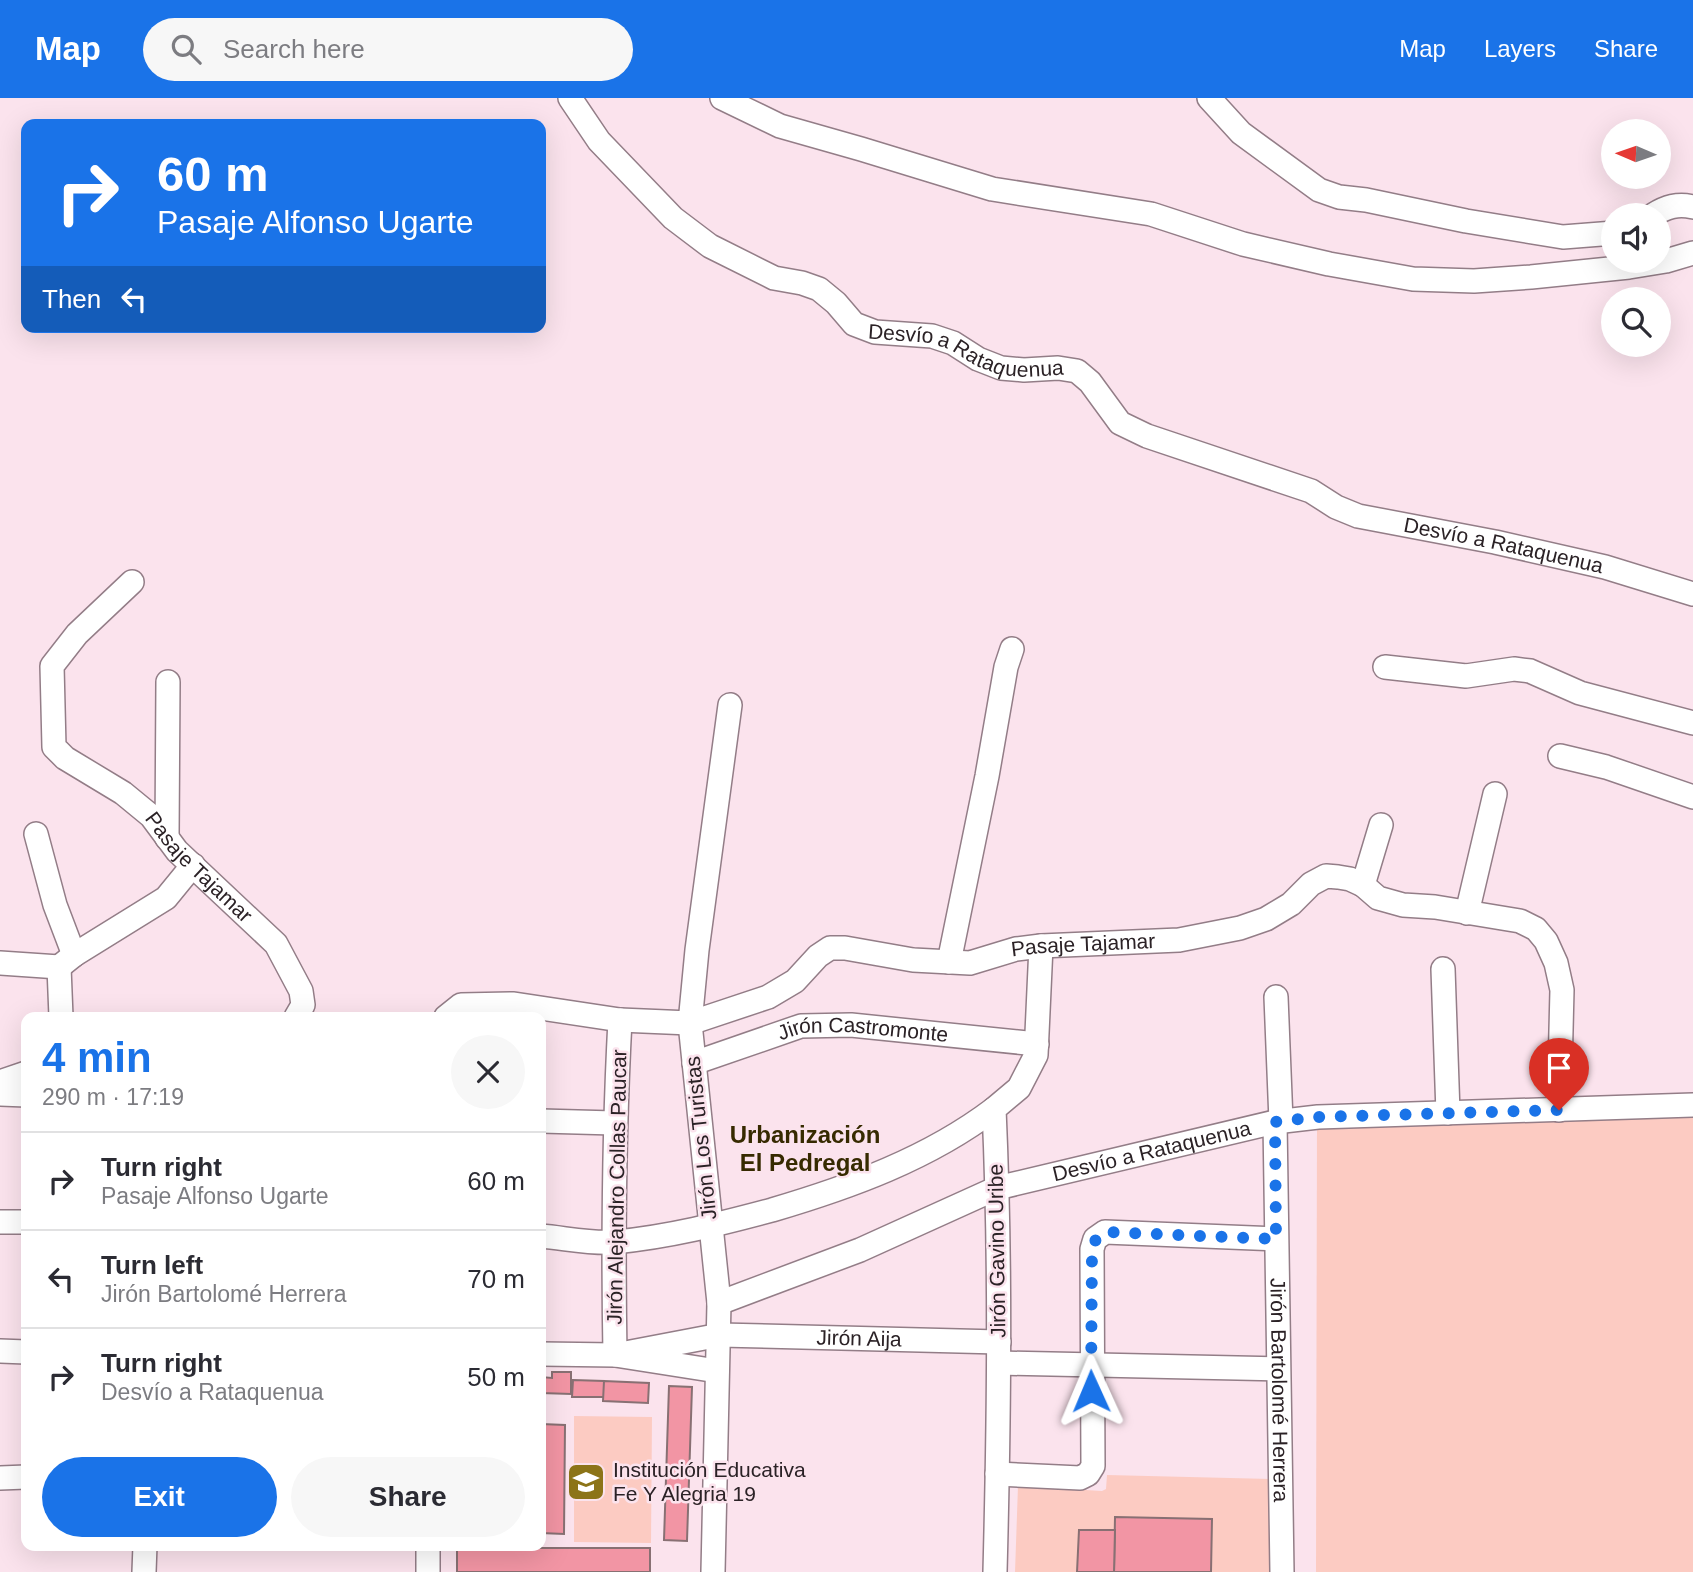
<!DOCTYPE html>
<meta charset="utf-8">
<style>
:root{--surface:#fff;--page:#f7f7f7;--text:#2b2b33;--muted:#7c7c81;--line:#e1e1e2;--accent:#1a73e8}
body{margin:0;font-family:Arial,sans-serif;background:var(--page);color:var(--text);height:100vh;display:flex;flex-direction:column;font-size:26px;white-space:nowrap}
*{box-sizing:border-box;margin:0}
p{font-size:23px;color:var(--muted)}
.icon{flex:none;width:38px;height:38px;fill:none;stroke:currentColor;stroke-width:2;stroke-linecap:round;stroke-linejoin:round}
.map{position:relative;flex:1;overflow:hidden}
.side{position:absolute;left:21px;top:914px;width:525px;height:539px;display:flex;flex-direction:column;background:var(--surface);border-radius:14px;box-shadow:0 7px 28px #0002}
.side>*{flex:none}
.guide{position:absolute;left:21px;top:21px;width:525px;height:214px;border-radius:14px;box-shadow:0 7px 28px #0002;background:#1a73e8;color:#fff;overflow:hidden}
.needle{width:46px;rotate:272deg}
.controls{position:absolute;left:1601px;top:21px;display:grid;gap:14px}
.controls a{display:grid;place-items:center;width:70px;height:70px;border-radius:50%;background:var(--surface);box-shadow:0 7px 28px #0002;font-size:35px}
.pin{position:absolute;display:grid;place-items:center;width:60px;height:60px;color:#fff;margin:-72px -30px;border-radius:50% 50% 50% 0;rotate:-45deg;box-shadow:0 0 7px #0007}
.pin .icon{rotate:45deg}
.me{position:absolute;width:77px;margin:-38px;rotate:359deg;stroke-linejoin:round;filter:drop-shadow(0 0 5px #0008)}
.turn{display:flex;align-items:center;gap:24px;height:147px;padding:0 21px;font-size:32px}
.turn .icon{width:91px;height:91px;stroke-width:2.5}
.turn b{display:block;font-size:49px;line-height:60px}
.then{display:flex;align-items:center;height:66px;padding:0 21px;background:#0003;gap:14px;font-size:26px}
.round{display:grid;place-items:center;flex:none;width:74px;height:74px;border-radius:37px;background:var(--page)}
.overview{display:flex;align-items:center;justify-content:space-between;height:119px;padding:0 21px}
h1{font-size:42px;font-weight:700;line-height:52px;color:var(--accent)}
.cta{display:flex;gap:14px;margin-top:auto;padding:14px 21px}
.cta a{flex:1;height:80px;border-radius:42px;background:var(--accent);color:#fff;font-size:28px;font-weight:700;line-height:80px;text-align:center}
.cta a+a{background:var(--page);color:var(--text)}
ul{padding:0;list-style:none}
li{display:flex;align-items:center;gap:21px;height:98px;padding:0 21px;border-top:2px solid var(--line)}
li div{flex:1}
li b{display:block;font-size:26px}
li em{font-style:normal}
header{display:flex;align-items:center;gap:42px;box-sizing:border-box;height:98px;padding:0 35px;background:var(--accent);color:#fff}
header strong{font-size:33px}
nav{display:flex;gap:38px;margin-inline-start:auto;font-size:24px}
.search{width:490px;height:63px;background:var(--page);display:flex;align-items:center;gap:18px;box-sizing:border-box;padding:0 24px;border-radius:38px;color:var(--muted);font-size:26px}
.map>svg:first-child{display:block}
.green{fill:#fccbc2}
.building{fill:#f295a4;stroke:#887073;stroke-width:2}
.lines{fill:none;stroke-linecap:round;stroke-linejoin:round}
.minor-casing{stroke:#937d87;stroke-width:26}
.minor{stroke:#fff;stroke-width:23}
.route{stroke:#1a73e8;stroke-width:12;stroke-dasharray:0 21.6}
.labels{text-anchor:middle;stroke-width:5;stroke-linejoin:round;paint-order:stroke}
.street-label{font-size:21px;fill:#2b2226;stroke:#fbe3ed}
.poi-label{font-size:21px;fill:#2b2226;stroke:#fbe3ed;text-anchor:start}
.quarter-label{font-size:24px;font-weight:bold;fill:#362a00;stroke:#fbe3ed}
</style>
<header>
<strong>Map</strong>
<div class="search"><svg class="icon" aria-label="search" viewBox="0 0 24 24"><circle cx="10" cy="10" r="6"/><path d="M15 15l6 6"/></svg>Search here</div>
<nav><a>Map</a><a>Layers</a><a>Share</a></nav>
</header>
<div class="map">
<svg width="1693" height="1474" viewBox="0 0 1693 1474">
<rect width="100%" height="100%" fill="#fbe3ed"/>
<!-- green -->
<g class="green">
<polygon points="1693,1015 1693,1474 1316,1474 1317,1024"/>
<polygon points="574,1318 652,1319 651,1445 574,1444"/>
<polygon points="1107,1377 1271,1381 1269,1474 1015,1474 1018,1388 1102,1393 1106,1391"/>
</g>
<!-- building -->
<g class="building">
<polygon points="552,1274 571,1274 571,1296 541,1295 541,1279 552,1280"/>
<polygon points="573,1282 604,1283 604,1299 572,1299"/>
<polygon points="604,1283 649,1285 648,1305 603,1303"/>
<polygon points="669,1288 692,1289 687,1443 664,1442"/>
<polygon points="541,1326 565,1327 564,1436 541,1435"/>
<polygon points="1115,1419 1212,1421 1211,1474 1114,1474"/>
<polygon points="1079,1432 1115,1432 1114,1474 1077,1474"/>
<polygon points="457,1447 511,1447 511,1450 650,1450 650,1474 457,1474"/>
</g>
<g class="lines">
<defs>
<g id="minor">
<path id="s1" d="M570 0 599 43 673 120 710 148 774 180 802 185 819 191 836 205 854 226 875 234 932 238 953 245 978 261 1001 270 1024 272 1058 270 1077 273 1090 284 1120 325 1147 338 1311 393 1336 409 1358 418 1495 444 1605 469 1693 496"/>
<polyline points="722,0 780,28 861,51 992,91 1151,116 1243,146 1329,166 1413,181 1474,183 1531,179 1629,169 1666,163 1693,155"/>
<polyline points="1209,0 1241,35 1319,92 1339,99 1366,102 1466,123 1563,139 1614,135"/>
<path d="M1653 117C1666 109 1678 105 1693 109"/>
<path id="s2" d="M132 484 77 536 52 568 54 649 65 660 123 695 151 718 177 753 276 846 301 893 303 907 296 919"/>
<polyline points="1385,569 1466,578 1514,571 1530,573 1580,595 1693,625"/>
<polyline points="1560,658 1606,669 1693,699"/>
<polyline points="36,736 55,807 74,857"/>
<polyline points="167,740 168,584"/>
<polyline points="1363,787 1381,727"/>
<polyline points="1467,815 1495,696"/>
<polyline points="949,864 987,678 1006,569 1012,551"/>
<polyline points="0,865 59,869"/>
<polyline points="59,869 74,857 166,800 193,767"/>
<polyline points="59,869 61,919"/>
<polyline points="1443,871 1448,1015"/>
<polyline points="1276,899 1281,1023"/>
<path id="s3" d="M446 919 461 907 514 906 620 922 690 925 768 899 795 883 818 858 830 850H845L913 862 970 865 1016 851 1041 848 1179 842 1240 830 1266 821 1291 806 1311 786 1326 778 1338 779 1350 781 1363 787 1378 800 1403 807 1435 809 1520 823 1536 831 1546 843 1556 865 1562 892 1559 1012"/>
<path d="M620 922C614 1034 613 1145 615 1257L717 1273"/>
<path id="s4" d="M694 965 801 928 851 927 1037 946"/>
<polyline points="0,984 26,975"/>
<polyline points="0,996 26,997"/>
<polyline points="541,1023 614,1025"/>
<path id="s5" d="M1275 1024 1282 1474"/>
<polyline points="0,1124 26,1124"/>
<path d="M541 1138C565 1140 591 1146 615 1144 668 1139 720 1126 772 1112 850 1089 928 1061 994 1011"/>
<path id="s6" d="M719 1205 860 1152 997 1090 1275 1024 1318 1019 1693 1007"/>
<polyline points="0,1253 26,1254"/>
<path id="s7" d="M541 1256 615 1257 720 1237 999 1244"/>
<polyline points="999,1265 1278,1271"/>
<polyline points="997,1376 1080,1380 1088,1376 1093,1368 1092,1151 1095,1141 1105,1134 1276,1141"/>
<polyline points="0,1380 26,1379"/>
<polyline points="144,1474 145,1447"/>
<polyline points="428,1474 428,1447"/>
<polyline points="713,1474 719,1205 690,925 697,852 730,607"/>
<path d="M995 1474C999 1320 1001 1166 994 1011L1019 990 1036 957 1041 848"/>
</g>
</defs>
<!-- minor casing -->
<use href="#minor" class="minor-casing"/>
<!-- minor -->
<use href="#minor" class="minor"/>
</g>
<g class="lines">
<!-- route -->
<polyline class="route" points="1091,1293 1092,1151 1096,1141 1105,1134 1276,1141 1275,1024 1318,1019 1559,1012"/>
</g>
<!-- icons -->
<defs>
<symbol id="school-square" viewBox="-11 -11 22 22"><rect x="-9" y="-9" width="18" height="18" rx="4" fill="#8c7418" stroke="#fbe3ed"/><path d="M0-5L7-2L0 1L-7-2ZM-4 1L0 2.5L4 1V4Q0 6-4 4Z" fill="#fff"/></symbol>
</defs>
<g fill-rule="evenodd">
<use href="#school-square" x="564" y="1362" width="44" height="44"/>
</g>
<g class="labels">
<!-- street labels -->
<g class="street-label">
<text dy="7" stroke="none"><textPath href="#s1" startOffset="490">Desvío a Rataquenua</textPath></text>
<text dy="7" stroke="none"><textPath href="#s1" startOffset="1078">Desvío a Rataquenua</textPath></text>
<text dy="7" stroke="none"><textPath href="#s2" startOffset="387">Pasaje Tajamar</textPath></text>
<text dy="7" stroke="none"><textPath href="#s3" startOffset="668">Pasaje Tajamar</textPath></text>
<text dy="7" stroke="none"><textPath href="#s4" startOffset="175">Jirón Castromonte</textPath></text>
<text transform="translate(701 1040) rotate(-96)" y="7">Jirón Los Turistas</text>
<text dy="7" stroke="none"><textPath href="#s6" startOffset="460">Desvío a Rataquenua</textPath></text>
<text transform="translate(617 1089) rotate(-89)" y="7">Jirón Alejandro Collas Paucar</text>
<text transform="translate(997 1153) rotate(-91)" y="7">Jirón Gavino Uribe</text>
<text dy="7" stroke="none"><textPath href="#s7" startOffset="320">Jirón Aija</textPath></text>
<text dy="7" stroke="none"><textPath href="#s5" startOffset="268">Jirón Bartolomé Herrera</textPath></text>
</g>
<!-- poi labels -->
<g class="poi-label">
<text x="613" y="1379">Institución Educativa<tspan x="613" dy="24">Fe Y Alegria 19</tspan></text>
</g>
<!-- quarter labels -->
<g class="quarter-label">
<text x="805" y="1045">Urbanización<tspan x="805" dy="28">El Pedregal</tspan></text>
</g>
</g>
</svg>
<div class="controls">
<a><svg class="needle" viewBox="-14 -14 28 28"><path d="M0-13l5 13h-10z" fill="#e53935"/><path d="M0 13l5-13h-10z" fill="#7c7c81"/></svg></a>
<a><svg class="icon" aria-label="sound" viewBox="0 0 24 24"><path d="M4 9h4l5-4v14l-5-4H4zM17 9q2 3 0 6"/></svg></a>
<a><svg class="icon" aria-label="search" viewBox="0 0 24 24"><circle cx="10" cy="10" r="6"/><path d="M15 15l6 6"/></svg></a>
</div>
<div class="pin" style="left:1559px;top:1012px;background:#d93025"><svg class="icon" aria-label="arrive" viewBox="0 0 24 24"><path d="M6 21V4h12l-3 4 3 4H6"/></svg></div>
<svg class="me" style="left:1091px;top:1293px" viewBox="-20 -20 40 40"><path d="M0-17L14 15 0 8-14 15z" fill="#1a73e8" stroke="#fff" stroke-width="4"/></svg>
<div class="guide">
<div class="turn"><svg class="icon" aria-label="right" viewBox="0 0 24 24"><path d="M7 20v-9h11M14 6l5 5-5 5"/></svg><div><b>60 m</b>Pasaje Alfonso Ugarte</div></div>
<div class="then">Then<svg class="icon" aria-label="left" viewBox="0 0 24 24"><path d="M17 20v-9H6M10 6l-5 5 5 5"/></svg></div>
</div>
<section class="side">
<div class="overview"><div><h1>4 min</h1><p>290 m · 17:19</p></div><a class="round"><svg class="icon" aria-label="close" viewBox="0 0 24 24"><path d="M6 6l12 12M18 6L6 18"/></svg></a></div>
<ul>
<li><svg class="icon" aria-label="right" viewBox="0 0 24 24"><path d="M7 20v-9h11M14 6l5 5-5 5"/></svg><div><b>Turn right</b><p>Pasaje Alfonso Ugarte</p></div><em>60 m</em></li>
<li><svg class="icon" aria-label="left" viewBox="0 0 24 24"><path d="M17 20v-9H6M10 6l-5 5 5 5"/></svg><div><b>Turn left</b><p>Jirón Bartolomé Herrera</p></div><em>70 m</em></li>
<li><svg class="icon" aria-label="right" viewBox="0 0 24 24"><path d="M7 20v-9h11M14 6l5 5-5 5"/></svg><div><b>Turn right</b><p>Desvío a Rataquenua</p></div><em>50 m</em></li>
</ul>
<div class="cta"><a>Exit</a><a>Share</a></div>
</section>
</div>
